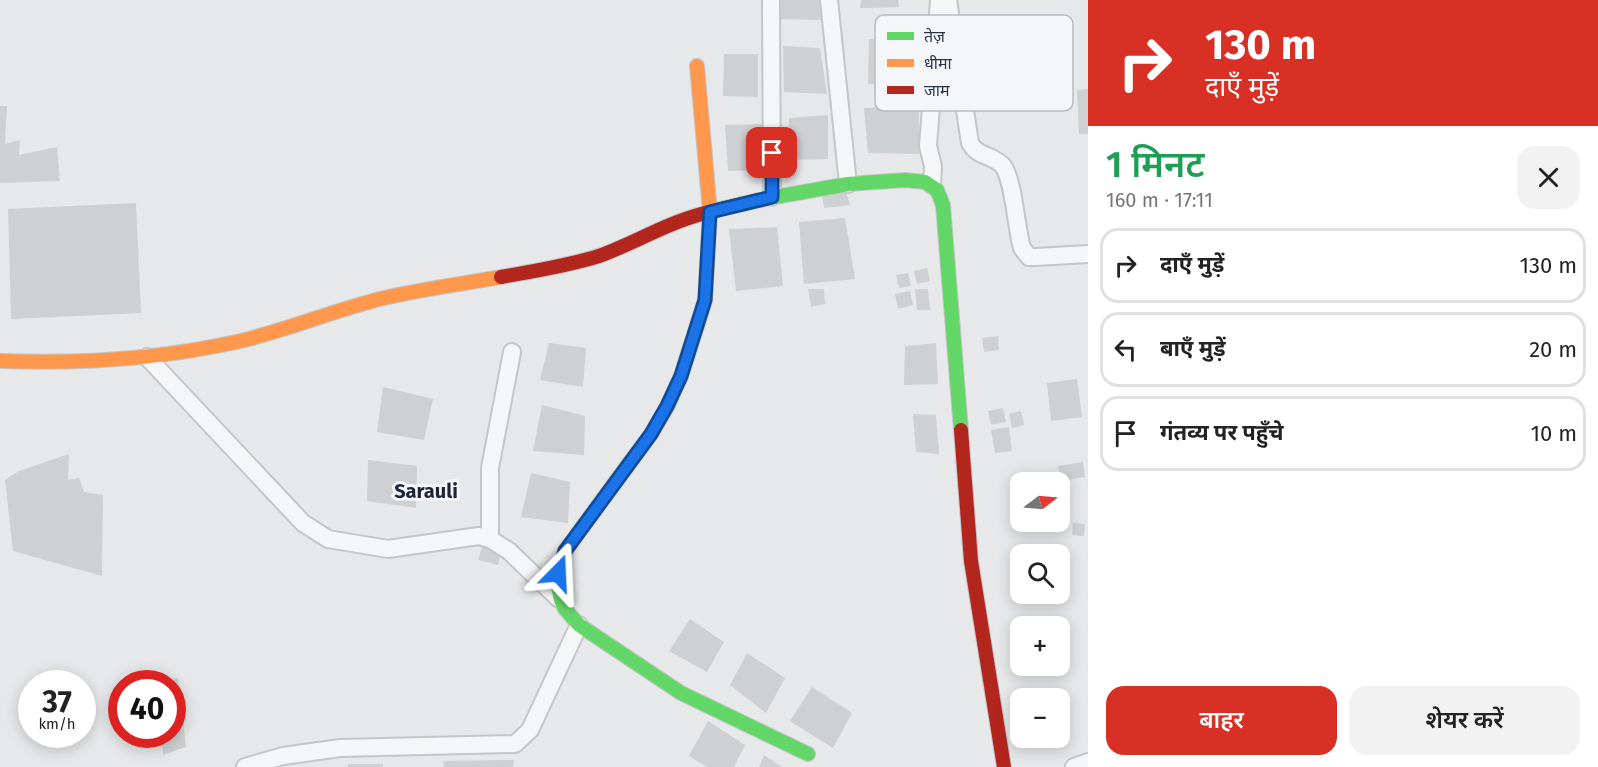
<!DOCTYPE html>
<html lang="hi">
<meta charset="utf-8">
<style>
:root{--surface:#fff;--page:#f2f2f2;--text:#222;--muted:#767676;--line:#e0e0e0;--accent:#d93025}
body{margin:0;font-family:"Fira Sans","Noto Sans Devanagari",sans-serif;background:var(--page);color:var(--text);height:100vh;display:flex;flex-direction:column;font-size:22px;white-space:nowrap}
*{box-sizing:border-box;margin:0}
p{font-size:20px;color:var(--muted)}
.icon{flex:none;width:33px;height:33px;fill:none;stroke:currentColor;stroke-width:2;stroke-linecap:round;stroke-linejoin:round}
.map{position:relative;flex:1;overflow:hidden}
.side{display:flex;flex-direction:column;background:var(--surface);width:510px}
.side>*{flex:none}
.hud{background:#d93025;color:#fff;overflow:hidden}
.needle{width:39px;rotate:74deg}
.controls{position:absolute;left:1010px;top:472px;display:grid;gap:12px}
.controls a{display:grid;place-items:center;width:60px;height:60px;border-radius:12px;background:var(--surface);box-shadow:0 3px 15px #0003;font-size:30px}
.speed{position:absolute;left:18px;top:670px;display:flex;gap:12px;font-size:30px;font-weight:700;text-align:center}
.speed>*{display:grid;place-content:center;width:78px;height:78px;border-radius:50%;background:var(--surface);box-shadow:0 3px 15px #0003;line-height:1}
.speed small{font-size:15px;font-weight:400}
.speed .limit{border:9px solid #d22;background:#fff;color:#111}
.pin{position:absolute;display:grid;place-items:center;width:51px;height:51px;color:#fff;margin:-26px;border-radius:12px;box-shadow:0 3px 9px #0006}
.me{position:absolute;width:66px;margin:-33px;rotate:21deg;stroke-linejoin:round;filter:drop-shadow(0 0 4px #0008)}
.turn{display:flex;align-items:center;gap:21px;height:126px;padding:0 18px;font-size:27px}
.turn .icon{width:78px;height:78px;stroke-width:2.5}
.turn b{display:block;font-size:42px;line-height:51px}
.round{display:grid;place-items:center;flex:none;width:63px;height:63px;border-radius:18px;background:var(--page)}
.headline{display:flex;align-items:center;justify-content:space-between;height:102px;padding:0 18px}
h1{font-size:36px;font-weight:600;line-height:45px;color:#1e9e55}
.button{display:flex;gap:12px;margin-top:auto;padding:12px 18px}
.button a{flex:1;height:69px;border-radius:18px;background:var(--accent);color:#fff;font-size:24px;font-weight:600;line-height:69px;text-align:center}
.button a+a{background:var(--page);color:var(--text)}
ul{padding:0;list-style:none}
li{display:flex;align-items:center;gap:18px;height:75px;margin:0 12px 9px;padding:0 6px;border:3px solid var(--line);border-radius:18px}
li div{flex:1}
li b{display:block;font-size:22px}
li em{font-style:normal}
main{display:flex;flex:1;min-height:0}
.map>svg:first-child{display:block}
.building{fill:#ced0d3}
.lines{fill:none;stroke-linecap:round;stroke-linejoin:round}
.street-casing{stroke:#c4c6c8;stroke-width:20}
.fast-casing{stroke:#c4c6c8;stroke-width:16}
.slow-casing{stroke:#c4c6c8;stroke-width:16}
.jam-casing{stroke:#c4c6c8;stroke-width:16}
.street{stroke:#f5f6f7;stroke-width:16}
.fast{stroke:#63d668;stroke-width:14}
.slow{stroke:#ff974d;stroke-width:14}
.jam{stroke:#b3261e;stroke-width:14}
.route-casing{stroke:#114b97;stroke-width:15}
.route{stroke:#1a73e8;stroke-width:10}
.labels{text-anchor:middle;stroke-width:6;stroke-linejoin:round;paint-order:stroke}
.quarter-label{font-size:20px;font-weight:bold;fill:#1d2536;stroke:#f4f6f9}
.key{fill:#f4f6f9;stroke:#b8bcc3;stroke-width:1.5}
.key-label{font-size:16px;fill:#2b3445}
</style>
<main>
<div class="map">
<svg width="1088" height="767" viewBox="0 0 1088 767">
<rect width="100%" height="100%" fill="#e6e8ea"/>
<!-- building -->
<g class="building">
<polygon points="779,0 819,0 823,20 778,19"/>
<polygon points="861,0 898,0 899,7 860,8"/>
<polygon points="869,39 905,40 910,85 868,84"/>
<polygon points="783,46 820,48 827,94 784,92"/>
<polygon points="724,54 758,54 758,97 723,96"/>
<polygon points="1088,89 1088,134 1079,134 1077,90"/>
<polygon points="0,106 7,106 5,144 20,140 19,155 57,147 60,181 0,183"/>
<polygon points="919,106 919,154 868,153 864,108"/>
<polygon points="828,115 828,159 788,160 789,118"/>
<polygon points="762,124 762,170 728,171 725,125"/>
<polygon points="846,192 850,205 824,208 822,196"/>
<polygon points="136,203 141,313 11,319 8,209"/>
<polygon points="845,218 855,279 804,284 799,222"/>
<polygon points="777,227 783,286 736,291 729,229"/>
<polygon points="927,268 930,281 917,284 914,271"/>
<polygon points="908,273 911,286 899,288 896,275"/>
<polygon points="808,289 824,289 825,304 811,307"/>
<polygon points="915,289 928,289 930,310 917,310"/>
<polygon points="910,291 913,305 898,309 895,294"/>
<polygon points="998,336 999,350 984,352 982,338"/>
<polygon points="549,343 586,348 583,387 540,380"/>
<polygon points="936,343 938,384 904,385 905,346"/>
<polygon points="1077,379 1082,417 1051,421 1047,383"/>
<polygon points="383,387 433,399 424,440 377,432"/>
<polygon points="542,405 585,416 584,455 533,451"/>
<polygon points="1003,408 1006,422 991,425 988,411"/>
<polygon points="1021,411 1024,425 1012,428 1009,414"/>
<polygon points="913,414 936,415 939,454 916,452"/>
<polygon points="1009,427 1012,451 995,453 991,430"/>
<polygon points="69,454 68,480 79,478 84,492 103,495 102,576 13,551 5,480 19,471"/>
<polygon points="368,460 417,466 416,508 367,501"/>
<polygon points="1083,462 1085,477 1060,481 1058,466"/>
<polygon points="531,473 570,482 568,523 521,517"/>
<polygon points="1073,523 1085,524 1084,536 1072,535"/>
<polygon points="482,547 501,551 498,565 478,560"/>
<polygon points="690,619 724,642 707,672 669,651"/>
<polygon points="747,653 785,678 766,713 730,685"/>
<polygon points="178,678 186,747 163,755 162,742 153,745 151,735 172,735 172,684 140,683"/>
<polygon points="812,687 852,713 833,748 790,721"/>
<polygon points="708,721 745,745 734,767 707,767 689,756"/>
<polygon points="764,755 782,767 759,767"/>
<polygon points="514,760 513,767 444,767 443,761"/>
<rect x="348" y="764" width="35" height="3"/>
</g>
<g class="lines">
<defs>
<g id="street">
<polyline points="771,0 772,197"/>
<polyline points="829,0 848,184"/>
<path d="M948 0 970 143C977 157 994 155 1003 166 1014 181 1016 228 1022 248L1029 257H1036L1088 254"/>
<polyline points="932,185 933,166 928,146 939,0"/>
<polyline points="147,357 303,523 328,539 388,549 479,536 490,539 509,551 559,599"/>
<polyline points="490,539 490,468 512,352"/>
<polyline points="245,767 283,756 340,748 515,744 530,730 579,625"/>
<polyline points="1074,767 1088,762"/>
</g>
<g id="fast">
<polyline points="759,200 848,184 905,180 925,182 937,190 943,205 961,430"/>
<polyline points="630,462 565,551 557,582 561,600 565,609 579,625 681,693 808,754"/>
</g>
<g id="slow">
<path d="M0 361C78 364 159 359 236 342 286 331 334 310 384 298 422 289 462 284 501 277"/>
<polyline points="630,462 651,434 667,407 681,376 705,300 710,212 697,66"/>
</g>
<g id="jam">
<path d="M501 277C534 271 567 266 599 256 624 247 646 235 670 225 698 213 729 207 759 200"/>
<polyline points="961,430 971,561 1004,767"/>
</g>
</defs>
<!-- street casing -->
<use href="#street" class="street-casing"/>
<!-- fast casing -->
<use href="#fast" class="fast-casing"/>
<!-- slow casing -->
<use href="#slow" class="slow-casing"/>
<!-- jam casing -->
<use href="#jam" class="jam-casing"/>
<!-- street -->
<use href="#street" class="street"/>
<!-- fast -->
<use href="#fast" class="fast"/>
<!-- slow -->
<use href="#slow" class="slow"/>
<!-- jam -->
<use href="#jam" class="jam"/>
</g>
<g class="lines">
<defs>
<polyline id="route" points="558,573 565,551 651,434 667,406 681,376 705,300 710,212 772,197 772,153"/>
</defs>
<!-- route casing -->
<use href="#route" class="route-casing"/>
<!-- route -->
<use href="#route" class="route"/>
</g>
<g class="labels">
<!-- quarter labels -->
<g class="quarter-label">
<text x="426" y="498">Sarauli</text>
</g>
</g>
<!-- legend -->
<rect x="875" y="15" width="198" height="96" rx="9" class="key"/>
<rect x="887" y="32" width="27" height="8" fill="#63d668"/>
<rect x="887" y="59" width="27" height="8" fill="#ff974d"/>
<rect x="887" y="86" width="27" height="8" fill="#b3261e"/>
<g class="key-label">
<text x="924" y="42">तेज़</text>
<text x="924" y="69">धीमा</text>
<text x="924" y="96">जाम</text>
</g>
</svg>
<div class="controls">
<a><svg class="needle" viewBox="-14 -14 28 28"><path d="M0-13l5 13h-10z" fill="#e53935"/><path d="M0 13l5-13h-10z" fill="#767676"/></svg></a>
<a><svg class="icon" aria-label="search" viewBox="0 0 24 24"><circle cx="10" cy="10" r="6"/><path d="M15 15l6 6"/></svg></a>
<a>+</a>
<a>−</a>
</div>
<div class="speed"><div>37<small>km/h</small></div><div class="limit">40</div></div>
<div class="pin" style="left:772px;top:153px;background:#d93025"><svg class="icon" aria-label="arrive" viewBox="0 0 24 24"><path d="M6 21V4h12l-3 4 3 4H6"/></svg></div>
<svg class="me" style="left:558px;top:573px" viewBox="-20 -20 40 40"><path d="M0-17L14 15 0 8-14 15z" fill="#1a73e8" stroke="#fff" stroke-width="4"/></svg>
</div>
<section class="side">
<div class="hud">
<div class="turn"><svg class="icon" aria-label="right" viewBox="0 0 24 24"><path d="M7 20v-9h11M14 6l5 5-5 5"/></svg><div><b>130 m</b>दाएँ मुड़ें</div></div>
</div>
<div class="headline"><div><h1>1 मिनट</h1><p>160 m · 17:11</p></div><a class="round"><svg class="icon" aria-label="close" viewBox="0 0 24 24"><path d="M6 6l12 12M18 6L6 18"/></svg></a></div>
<ul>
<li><svg class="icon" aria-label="right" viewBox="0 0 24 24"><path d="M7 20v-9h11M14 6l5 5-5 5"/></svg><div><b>दाएँ मुड़ें</b></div><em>130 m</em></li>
<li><svg class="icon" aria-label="left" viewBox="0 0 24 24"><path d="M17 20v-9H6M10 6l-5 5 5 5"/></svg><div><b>बाएँ मुड़ें</b></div><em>20 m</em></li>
<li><svg class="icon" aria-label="arrive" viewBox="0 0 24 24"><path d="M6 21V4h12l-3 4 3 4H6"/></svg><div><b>गंतव्य पर पहुँचे</b></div><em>10 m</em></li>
</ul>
<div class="button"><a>बाहर</a><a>शेयर करें</a></div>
</section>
</main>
